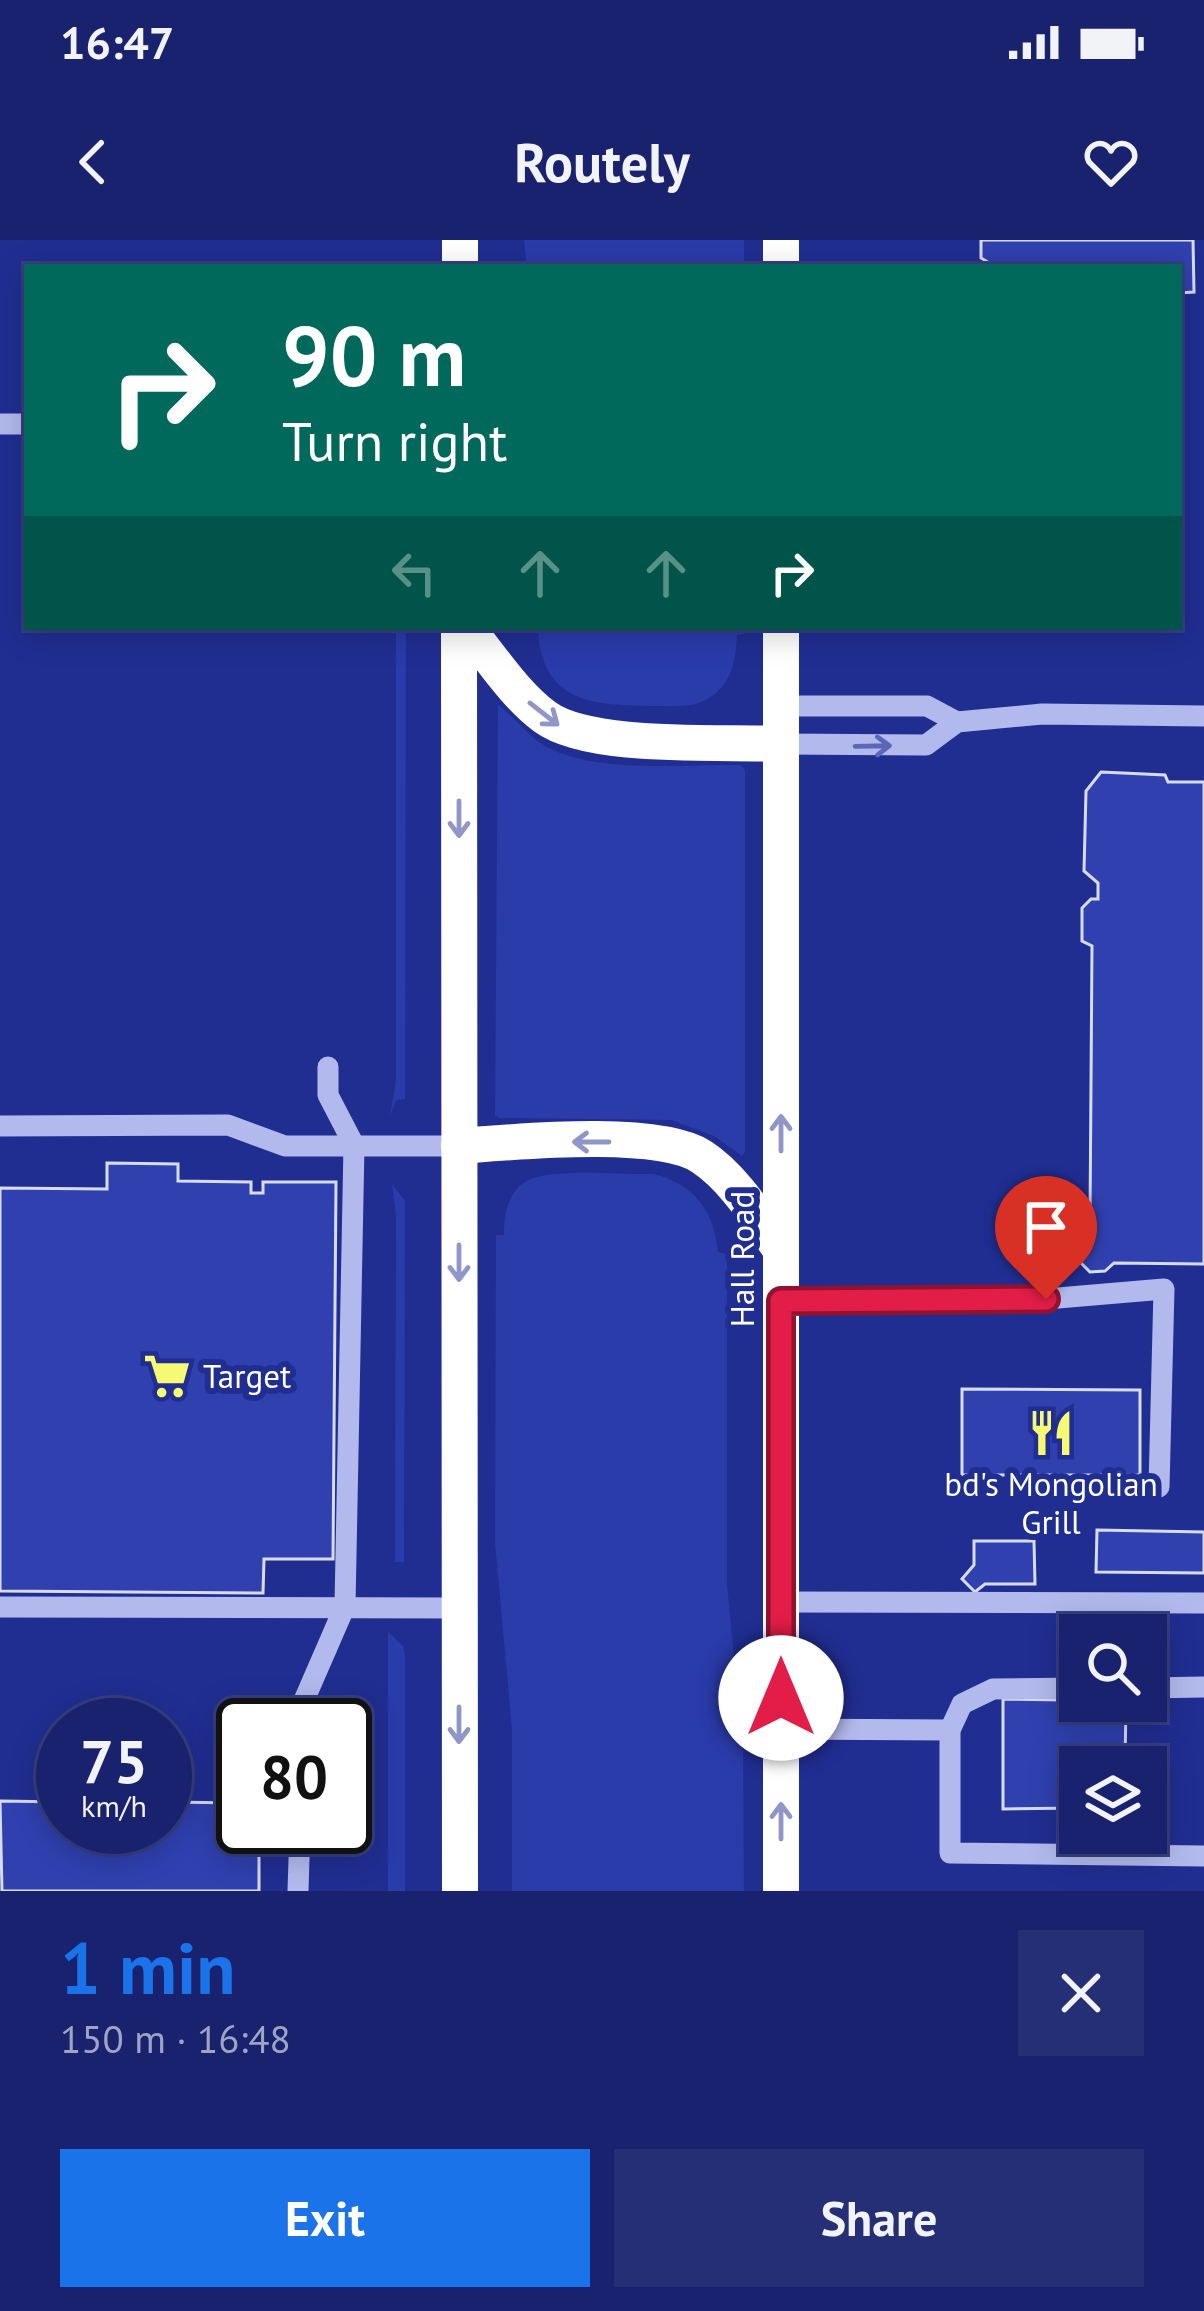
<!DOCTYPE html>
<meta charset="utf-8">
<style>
:root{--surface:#18226e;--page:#252f76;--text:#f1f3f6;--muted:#9fa4c2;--line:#363f81;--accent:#1a73e8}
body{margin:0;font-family:"PT Sans",sans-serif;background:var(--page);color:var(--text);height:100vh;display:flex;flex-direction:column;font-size:45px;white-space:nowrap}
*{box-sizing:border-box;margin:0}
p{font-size:39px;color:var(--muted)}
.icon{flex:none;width:66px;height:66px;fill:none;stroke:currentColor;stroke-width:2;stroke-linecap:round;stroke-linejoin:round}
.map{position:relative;height:1651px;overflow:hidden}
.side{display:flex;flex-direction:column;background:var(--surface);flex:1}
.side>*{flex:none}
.banner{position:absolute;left:24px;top:24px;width:1158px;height:366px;border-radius:0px;box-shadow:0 6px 30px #0003,0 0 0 3px var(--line);background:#00695c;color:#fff;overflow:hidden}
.tools{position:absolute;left:1059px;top:1374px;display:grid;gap:24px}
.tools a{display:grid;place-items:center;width:108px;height:108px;border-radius:0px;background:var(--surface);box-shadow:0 6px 30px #0003,0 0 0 3px var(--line);font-size:60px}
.speed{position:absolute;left:36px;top:1458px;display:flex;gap:24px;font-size:60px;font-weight:700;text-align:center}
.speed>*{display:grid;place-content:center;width:156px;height:156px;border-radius:50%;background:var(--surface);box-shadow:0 6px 30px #0003,0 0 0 3px var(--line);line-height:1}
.speed small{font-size:30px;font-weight:400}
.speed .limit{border:6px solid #111;border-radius:18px;background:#fff;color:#111}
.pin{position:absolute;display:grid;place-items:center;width:102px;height:102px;color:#fff;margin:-123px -51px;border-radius:50% 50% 50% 0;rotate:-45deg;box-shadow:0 0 12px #0007}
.pin .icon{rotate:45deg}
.me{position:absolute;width:132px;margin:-66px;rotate:0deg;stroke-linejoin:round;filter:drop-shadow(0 0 9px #0008)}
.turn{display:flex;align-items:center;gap:42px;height:252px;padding:0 60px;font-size:54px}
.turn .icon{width:156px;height:156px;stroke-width:2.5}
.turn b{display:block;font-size:84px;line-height:102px}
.lanes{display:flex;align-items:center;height:114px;padding:0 60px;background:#0003;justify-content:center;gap:60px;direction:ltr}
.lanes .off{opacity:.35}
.round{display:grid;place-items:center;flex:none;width:126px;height:126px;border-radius:0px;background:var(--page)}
.head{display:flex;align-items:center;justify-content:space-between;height:204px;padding:0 60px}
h1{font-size:72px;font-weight:700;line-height:90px;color:var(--accent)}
.cta{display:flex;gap:24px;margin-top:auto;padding:24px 60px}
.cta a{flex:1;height:138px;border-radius:0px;background:var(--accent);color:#fff;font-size:48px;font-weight:700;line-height:138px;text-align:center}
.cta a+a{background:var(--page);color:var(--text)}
.status{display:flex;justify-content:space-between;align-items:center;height:84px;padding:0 60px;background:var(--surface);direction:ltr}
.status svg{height:33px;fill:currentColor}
header{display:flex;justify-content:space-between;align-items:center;height:156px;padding:0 60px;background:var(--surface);font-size:54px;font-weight:700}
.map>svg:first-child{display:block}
.green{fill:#2a3baa}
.building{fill:#3040af;stroke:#d7dcfa;stroke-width:3}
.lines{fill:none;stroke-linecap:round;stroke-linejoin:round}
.minor{stroke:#b2baed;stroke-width:21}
.highway{stroke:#fff;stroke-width:36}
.oneway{stroke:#9096c8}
.oneway2{stroke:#5a66b6}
.route-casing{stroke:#92132f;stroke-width:30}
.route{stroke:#e11d48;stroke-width:21}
.labels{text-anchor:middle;stroke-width:12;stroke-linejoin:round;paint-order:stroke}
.street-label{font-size:33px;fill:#fff;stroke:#202e92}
.poi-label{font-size:33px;fill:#fff;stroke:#202e92;text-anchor:start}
</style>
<div class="status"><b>16:47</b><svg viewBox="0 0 49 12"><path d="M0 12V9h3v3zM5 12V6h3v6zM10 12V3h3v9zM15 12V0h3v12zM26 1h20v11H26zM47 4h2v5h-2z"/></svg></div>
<header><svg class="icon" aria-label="back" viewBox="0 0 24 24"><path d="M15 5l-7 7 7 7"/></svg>Routely<svg class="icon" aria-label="heart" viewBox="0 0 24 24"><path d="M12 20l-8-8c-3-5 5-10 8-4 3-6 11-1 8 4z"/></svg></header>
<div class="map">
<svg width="1204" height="1651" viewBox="0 0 1204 1651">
<rect width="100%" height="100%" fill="#202e92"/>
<!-- green -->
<g class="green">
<polygon points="524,0 744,0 744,27 527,27"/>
<polygon points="396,387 406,387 405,859 396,860 390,876 396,842"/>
<path d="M530 387H744V394L737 395C736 417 733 439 715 454 697 469 675 466 653 466 595 465 543 464 538 392L530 391Z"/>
<path d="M498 465C515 477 527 496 547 507 598 534 683 524 740 525L745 530V912L742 916 714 896 671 880 499 878 495 875Z"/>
<path d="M653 934C695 944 714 971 718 1012L727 1014V1344L743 1512 744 1651H512V1489L495 1302 496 995H504C504 975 507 954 525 942 548 927 624 935 653 934Z"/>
<polygon points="392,944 405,961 404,1322 395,1322 396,975"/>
<polygon points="388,1392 403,1406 405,1416 405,1651 388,1651"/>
</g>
<!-- building -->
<g class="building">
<polygon points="981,0 1193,0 1194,52 1179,53 1179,27 996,27 981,18"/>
<polygon points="1101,532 1165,535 1168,542 1204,542 1204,1024 1114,1023 1105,1031 1090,1032 1081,1023 1082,987 1090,981 1092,706 1082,701 1082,668 1091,659 1098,659 1098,643 1084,631 1086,551"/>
<polygon points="107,923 178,924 178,941 251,942 251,953 263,953 263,942 336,942 333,1319 264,1319 263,1353 0,1351 0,948 107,949"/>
<polygon points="962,1149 1140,1150 1140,1235 962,1235"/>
<polygon points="1097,1290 1204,1292 1204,1333 1096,1332"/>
<polygon points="974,1301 1034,1301 1035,1344 985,1344 975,1352 962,1339 974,1325"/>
<polygon points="1003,1459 1126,1461 1125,1527 1080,1527 1080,1568 1003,1569"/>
<polygon points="0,1561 63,1562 63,1587 165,1587 165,1562 243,1563 243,1587 259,1587 259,1651 2,1651"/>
</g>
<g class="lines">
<!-- minor -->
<g class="minor">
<polyline points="0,184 27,184"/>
<polyline points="781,466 927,466 957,482"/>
<polyline points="781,504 926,505 957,482 1042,474 1204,476"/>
<polyline points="0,886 228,885 285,906 459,906"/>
<polyline points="781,1061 1046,1059 1164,1049 1159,1247"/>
<polyline points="781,1362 1204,1363"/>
<polyline points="0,1367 459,1368"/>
<polyline points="1080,1448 993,1449 962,1464 950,1490 950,1613 1204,1616"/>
<polyline points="1146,1448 1204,1447"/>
<polyline points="302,1485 302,1465 345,1366 354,905 328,855 328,827"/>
<polyline points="781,1489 950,1490"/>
<polyline points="298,1651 300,1587"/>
</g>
<!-- highway -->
<g class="highway">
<polyline points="460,0 460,27"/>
<polyline points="781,0 781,27"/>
<polyline points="459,387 460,1651"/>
<path d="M466 387C491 417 514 454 545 477 590 510 723 501 781 504"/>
<path d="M459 906C515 902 658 888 702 917 735 939 758 978 781 1010"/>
<polyline points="781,1651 781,387"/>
</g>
</g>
<!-- one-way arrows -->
<defs><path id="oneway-shaft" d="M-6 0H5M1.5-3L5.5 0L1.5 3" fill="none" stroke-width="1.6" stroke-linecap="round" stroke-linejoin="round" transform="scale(3)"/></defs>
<g class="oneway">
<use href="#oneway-shaft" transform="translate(544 474) rotate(38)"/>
<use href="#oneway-shaft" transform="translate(459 579) rotate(90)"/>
<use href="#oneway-shaft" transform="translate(781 893) rotate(-90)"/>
<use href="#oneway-shaft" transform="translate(591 902) rotate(180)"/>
<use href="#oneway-shaft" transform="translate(459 1023) rotate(90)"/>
<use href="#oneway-shaft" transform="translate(459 1485) rotate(90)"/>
<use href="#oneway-shaft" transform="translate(781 1581) rotate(-90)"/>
</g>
<use class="oneway2" href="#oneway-shaft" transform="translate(873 506) rotate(-1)"/>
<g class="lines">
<defs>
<polyline id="route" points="781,1458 781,1061 1046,1059"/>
</defs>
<!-- route casing -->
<use href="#route" class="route-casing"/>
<!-- route -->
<use href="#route" class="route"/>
</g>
<!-- icons -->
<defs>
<symbol id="supermarket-bare" viewBox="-9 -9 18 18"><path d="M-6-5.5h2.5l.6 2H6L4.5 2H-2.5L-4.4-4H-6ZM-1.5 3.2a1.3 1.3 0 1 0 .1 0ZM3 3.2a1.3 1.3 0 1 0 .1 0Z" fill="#f6fa73" stroke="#202e92" stroke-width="2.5" paint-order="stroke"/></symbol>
<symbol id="restaurant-bare" viewBox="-9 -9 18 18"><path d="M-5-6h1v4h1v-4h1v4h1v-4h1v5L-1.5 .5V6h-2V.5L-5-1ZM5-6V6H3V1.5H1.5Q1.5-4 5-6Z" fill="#f6fa73" stroke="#202e92" stroke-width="2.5" paint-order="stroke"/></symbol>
</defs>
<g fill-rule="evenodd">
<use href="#supermarket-bare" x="134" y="1103" width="66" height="66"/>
<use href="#restaurant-bare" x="1018" y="1160" width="66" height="66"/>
</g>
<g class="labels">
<!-- street labels -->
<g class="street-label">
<text transform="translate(742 1019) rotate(-90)" y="12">Hall Road</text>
</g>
<!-- poi labels -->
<g class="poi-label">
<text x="203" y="1148">Target</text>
<text x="1051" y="1256" text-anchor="middle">bd's Mongolian<tspan x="1051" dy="38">Grill</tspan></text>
</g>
</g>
</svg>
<div class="tools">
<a><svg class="icon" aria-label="search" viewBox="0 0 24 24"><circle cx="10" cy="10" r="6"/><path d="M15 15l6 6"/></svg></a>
<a><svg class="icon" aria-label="layers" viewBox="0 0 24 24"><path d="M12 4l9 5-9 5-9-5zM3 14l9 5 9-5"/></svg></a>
</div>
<div class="speed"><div>75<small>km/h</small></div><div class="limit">80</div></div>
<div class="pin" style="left:1046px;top:1059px;background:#d93025"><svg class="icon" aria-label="arrive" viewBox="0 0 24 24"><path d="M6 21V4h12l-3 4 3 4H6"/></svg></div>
<svg class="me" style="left:781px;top:1458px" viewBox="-20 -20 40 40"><circle r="19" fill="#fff"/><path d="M0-13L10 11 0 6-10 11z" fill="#e11d48"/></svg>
<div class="banner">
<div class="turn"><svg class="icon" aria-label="right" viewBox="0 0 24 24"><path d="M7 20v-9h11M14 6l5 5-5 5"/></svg><div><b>90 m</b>Turn right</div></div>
<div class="lanes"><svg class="icon off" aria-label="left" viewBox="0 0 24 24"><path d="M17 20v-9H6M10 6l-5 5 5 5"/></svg><svg class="icon off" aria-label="ahead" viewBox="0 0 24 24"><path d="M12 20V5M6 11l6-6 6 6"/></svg><svg class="icon off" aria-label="ahead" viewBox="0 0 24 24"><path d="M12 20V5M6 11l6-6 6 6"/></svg><svg class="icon" aria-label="right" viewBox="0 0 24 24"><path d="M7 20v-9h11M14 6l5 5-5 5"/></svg></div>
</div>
</div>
<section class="side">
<div class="head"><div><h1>1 min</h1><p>150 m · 16:48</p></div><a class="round"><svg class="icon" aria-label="close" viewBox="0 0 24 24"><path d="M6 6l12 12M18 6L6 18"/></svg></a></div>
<div class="cta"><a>Exit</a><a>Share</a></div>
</section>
